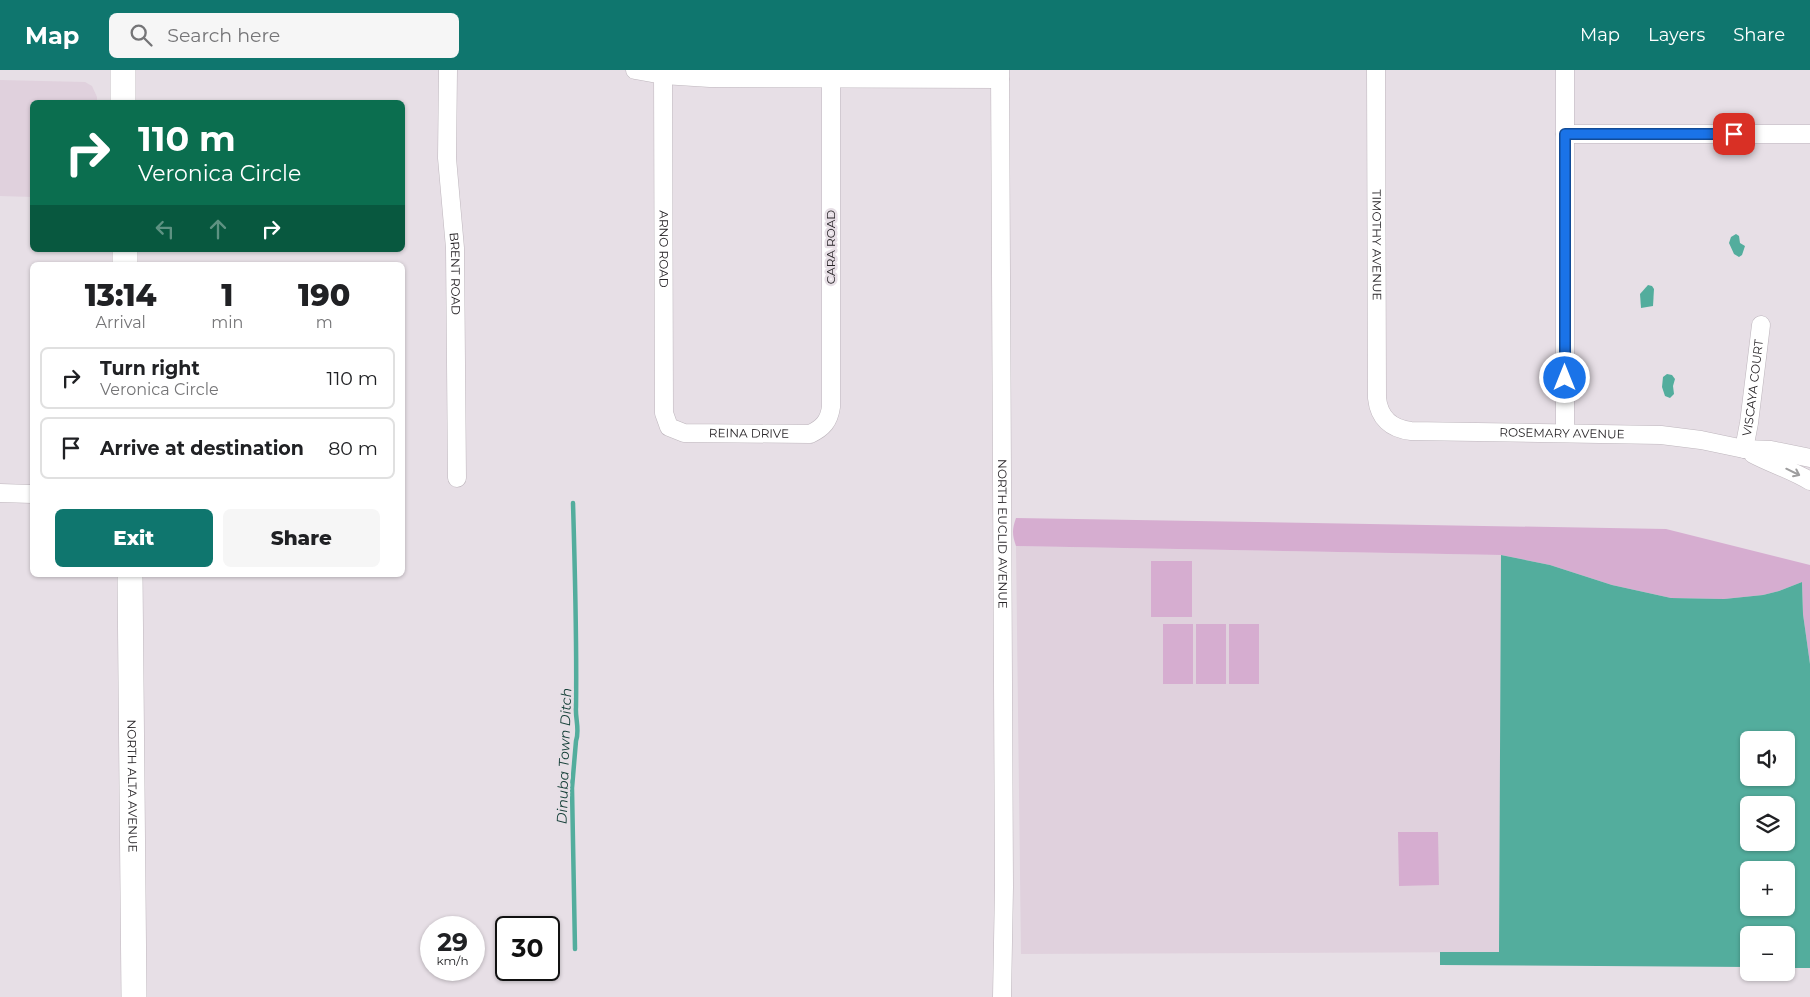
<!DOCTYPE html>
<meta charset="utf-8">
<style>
:root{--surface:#fff;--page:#f6f6f6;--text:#202124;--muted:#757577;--line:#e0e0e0;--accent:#0f766e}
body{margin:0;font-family:Montserrat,sans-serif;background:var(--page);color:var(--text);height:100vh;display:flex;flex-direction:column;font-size:19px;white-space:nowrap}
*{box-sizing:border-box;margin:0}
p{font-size:16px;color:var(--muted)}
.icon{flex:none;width:28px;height:28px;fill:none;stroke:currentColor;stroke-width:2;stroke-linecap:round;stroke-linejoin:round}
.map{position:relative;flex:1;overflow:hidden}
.sheet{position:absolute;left:30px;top:192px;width:375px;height:315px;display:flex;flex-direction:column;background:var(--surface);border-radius:8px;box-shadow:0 1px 4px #0004}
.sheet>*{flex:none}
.top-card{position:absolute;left:30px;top:30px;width:375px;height:152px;border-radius:8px;box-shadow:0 1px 4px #0004;background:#0b6e4f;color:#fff;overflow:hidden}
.controls{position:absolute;left:1740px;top:661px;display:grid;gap:10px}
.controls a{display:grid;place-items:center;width:55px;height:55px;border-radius:8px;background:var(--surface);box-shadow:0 1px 4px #0004;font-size:25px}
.speed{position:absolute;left:420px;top:846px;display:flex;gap:10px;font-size:25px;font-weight:700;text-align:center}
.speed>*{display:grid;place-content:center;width:65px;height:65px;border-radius:50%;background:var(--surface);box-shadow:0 1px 4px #0004;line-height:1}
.speed small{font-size:12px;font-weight:400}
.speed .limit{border:2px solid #111;border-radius:8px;background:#fff;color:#111}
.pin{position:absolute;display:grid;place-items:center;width:42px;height:42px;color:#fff;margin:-21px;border-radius:10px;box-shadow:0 2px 8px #0006}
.me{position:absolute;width:55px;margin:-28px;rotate:0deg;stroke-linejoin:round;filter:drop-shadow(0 0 4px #0008)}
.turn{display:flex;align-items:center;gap:18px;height:105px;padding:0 25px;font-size:22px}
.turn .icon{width:65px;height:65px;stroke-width:2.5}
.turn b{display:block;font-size:35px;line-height:42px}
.lanes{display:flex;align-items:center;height:48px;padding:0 25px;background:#0003;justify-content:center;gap:25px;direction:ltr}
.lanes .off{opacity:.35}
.eta{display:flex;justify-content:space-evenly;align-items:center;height:85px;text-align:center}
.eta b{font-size:30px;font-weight:800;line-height:35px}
.cta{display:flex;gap:10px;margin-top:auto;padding:10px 25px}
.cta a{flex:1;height:58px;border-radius:8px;background:var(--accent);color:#fff;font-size:20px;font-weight:800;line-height:58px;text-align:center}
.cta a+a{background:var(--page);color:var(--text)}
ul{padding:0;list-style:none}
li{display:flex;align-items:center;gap:15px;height:62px;margin:0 10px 8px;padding:0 15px;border:2px solid var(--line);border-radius:8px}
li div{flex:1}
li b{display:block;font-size:19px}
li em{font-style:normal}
header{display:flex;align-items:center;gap:30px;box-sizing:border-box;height:70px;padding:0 25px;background:var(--accent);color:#fff}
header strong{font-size:24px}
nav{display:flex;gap:28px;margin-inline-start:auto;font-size:18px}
.search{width:350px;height:45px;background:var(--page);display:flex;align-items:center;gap:12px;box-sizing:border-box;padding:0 18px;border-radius:8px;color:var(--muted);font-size:19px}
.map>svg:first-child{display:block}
.built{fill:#e0d1dd}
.green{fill:#d6add0}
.water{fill:#53ad9d;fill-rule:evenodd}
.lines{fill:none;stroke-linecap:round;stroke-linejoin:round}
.stream{stroke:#53ad9d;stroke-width:4.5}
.minor-casing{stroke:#beb6bd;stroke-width:19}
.secondary-casing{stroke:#beb6bd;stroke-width:26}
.minor{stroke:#fff;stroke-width:18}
.secondary{stroke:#fff;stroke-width:25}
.oneway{stroke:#9e9d9e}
.route-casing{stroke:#114b97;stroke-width:12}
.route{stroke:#1a73e8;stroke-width:9}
.labels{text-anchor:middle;stroke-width:5;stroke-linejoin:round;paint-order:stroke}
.street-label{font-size:12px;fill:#282528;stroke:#e7dfe6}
.water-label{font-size:14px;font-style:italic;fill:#164039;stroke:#e7dfe6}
</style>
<header>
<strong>Map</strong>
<div class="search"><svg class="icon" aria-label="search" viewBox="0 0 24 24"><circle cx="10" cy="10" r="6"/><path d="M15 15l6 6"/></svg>Search here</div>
<nav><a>Map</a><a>Layers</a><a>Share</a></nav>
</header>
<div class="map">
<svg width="1810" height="927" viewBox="0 0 1810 927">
<rect width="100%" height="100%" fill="#e7dfe6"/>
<!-- built -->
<g class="built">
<polygon points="0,10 85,12 92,16 97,27 97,32 32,32 32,127 0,126"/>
<polygon points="1016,476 1501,485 1499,882 1021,884"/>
</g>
<!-- green -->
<g class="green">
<path d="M1016 448 1666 459 1810 495V594L1803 544 1802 512 1779 521 1763 525 1724 529 1671 528 1612 515 1550 495 1501 485 1016 476C1012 465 1012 459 1016 448Z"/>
<rect x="1151" y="491" width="41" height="56"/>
<rect x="1163" y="554" width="30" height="60"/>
<rect x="1196" y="554" width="30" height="60"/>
<rect x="1229" y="554" width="30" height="60"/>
<polygon points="1438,762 1439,815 1399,816 1398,762"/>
</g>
<!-- water -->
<g class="water">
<polygon points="1736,164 1739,166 1740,173 1745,176 1742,185 1739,187 1734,184 1729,173 1731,167"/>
<polygon points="1648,215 1652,216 1654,219 1653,236 1641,238 1640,224"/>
<polygon points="1667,304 1672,305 1675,309 1673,316 1674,324 1670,328 1665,326 1662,317 1663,307"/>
<path d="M1501 485 1550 495 1612 515 1671 528 1724 529 1763 525 1779 521 1802 512 1803 544 1810 594V898H1786V865H1749V897L1440 895V882H1499ZM1749 670H1786V708H1749ZM1749 735H1786V772H1749ZM1749 800H1786V838H1749Z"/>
</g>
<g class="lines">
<!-- stream -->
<path class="stream" d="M573 433C575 501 577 569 576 637 575 648 580 660 576 671L572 718 575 879"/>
<defs>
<g id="minor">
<path id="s1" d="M448 0 447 88 455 178 457 408"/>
<polyline points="635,0 663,5 710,8 1000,9"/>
<path id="s2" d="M663 0 664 343 669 357 684 363 810 364C823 358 829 351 831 337V0"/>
<path id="s3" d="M1000 0 1004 817 1002 927"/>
<path id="s4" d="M1376 0 1377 328C1379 348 1391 359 1411 361L1661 365 1701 370 1744 379 1771 380 1810 388"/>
<polyline points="1565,0 1565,363"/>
<polyline points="1565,64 1810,64"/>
<path id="s5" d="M1744 379 1749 353 1761 255"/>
<path d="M1753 384C1772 394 1792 400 1810 411"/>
<polyline points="0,423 32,424"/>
</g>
<g id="secondary">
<polyline points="123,0 123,32"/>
<polyline points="125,180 125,195"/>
<path id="s6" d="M130 505 134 927"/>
</g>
</defs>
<!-- minor casing -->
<use href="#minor" class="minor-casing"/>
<!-- secondary casing -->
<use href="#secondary" class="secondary-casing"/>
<!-- minor -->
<use href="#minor" class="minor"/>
<!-- secondary -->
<use href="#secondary" class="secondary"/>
</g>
<!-- one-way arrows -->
<defs><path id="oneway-shaft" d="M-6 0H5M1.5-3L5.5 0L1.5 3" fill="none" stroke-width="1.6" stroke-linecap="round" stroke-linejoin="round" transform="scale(1.25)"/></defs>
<use class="oneway" href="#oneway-shaft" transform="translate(1793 402) rotate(26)"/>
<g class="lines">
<defs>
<polyline id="route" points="1565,308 1565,64 1734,64"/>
</defs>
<!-- route casing -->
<use href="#route" class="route-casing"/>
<!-- route -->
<use href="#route" class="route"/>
</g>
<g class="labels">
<!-- street labels -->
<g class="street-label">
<text dy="4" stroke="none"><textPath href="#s4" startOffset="175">TIMOTHY AVENUE</textPath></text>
<text transform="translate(831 177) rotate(-90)" y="4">CARA ROAD</text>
<text dy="4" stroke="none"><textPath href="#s2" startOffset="179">ARNO ROAD</textPath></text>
<text dy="4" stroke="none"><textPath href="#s1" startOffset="204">BRENT ROAD</textPath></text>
<text dy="4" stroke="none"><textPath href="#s5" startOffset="62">VISCAYA COURT</textPath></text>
<text dy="4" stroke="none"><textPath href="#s2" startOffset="439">REINA DRIVE</textPath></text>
<text dy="4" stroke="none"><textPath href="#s4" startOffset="531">ROSEMARY AVENUE</textPath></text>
<text dy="4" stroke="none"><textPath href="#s3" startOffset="464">NORTH EUCLID AVENUE</textPath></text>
<text dy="4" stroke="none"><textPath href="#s6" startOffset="211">NORTH ALTA AVENUE</textPath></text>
</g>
<!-- water labels -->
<g class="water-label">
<text transform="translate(564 686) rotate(-88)" y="5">Dinuba Town Ditch</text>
</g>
</g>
</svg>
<div class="controls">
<a><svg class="icon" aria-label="sound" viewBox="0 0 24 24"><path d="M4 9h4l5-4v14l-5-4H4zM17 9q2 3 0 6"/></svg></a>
<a><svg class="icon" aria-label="layers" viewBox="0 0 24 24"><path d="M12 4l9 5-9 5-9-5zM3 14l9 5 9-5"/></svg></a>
<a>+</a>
<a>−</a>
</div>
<div class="speed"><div>29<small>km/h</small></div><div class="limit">30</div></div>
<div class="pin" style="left:1734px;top:64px;background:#d93025"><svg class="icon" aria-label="arrive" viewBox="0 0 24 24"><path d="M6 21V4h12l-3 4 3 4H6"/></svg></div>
<svg class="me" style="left:1565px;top:308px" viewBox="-20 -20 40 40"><circle r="17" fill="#1a73e8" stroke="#fff" stroke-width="3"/><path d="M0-11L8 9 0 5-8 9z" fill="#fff"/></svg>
<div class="top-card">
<div class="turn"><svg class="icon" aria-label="right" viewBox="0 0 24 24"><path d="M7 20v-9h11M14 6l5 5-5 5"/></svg><div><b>110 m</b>Veronica Circle</div></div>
<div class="lanes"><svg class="icon off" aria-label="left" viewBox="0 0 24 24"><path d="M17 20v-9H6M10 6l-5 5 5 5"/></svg><svg class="icon off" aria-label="ahead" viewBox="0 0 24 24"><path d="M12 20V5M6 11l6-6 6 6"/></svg><svg class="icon" aria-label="right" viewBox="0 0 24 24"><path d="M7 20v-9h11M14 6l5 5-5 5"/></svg></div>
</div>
<section class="sheet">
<div class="eta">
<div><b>13:14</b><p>Arrival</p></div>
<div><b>1</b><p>min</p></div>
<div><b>190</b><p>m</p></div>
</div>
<ul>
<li><svg class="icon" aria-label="right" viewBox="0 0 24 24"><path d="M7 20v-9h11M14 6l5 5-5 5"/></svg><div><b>Turn right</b><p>Veronica Circle</p></div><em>110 m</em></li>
<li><svg class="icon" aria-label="arrive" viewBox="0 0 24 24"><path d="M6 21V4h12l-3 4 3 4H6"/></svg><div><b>Arrive at destination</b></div><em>80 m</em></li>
</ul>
<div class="cta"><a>Exit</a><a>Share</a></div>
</section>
</div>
